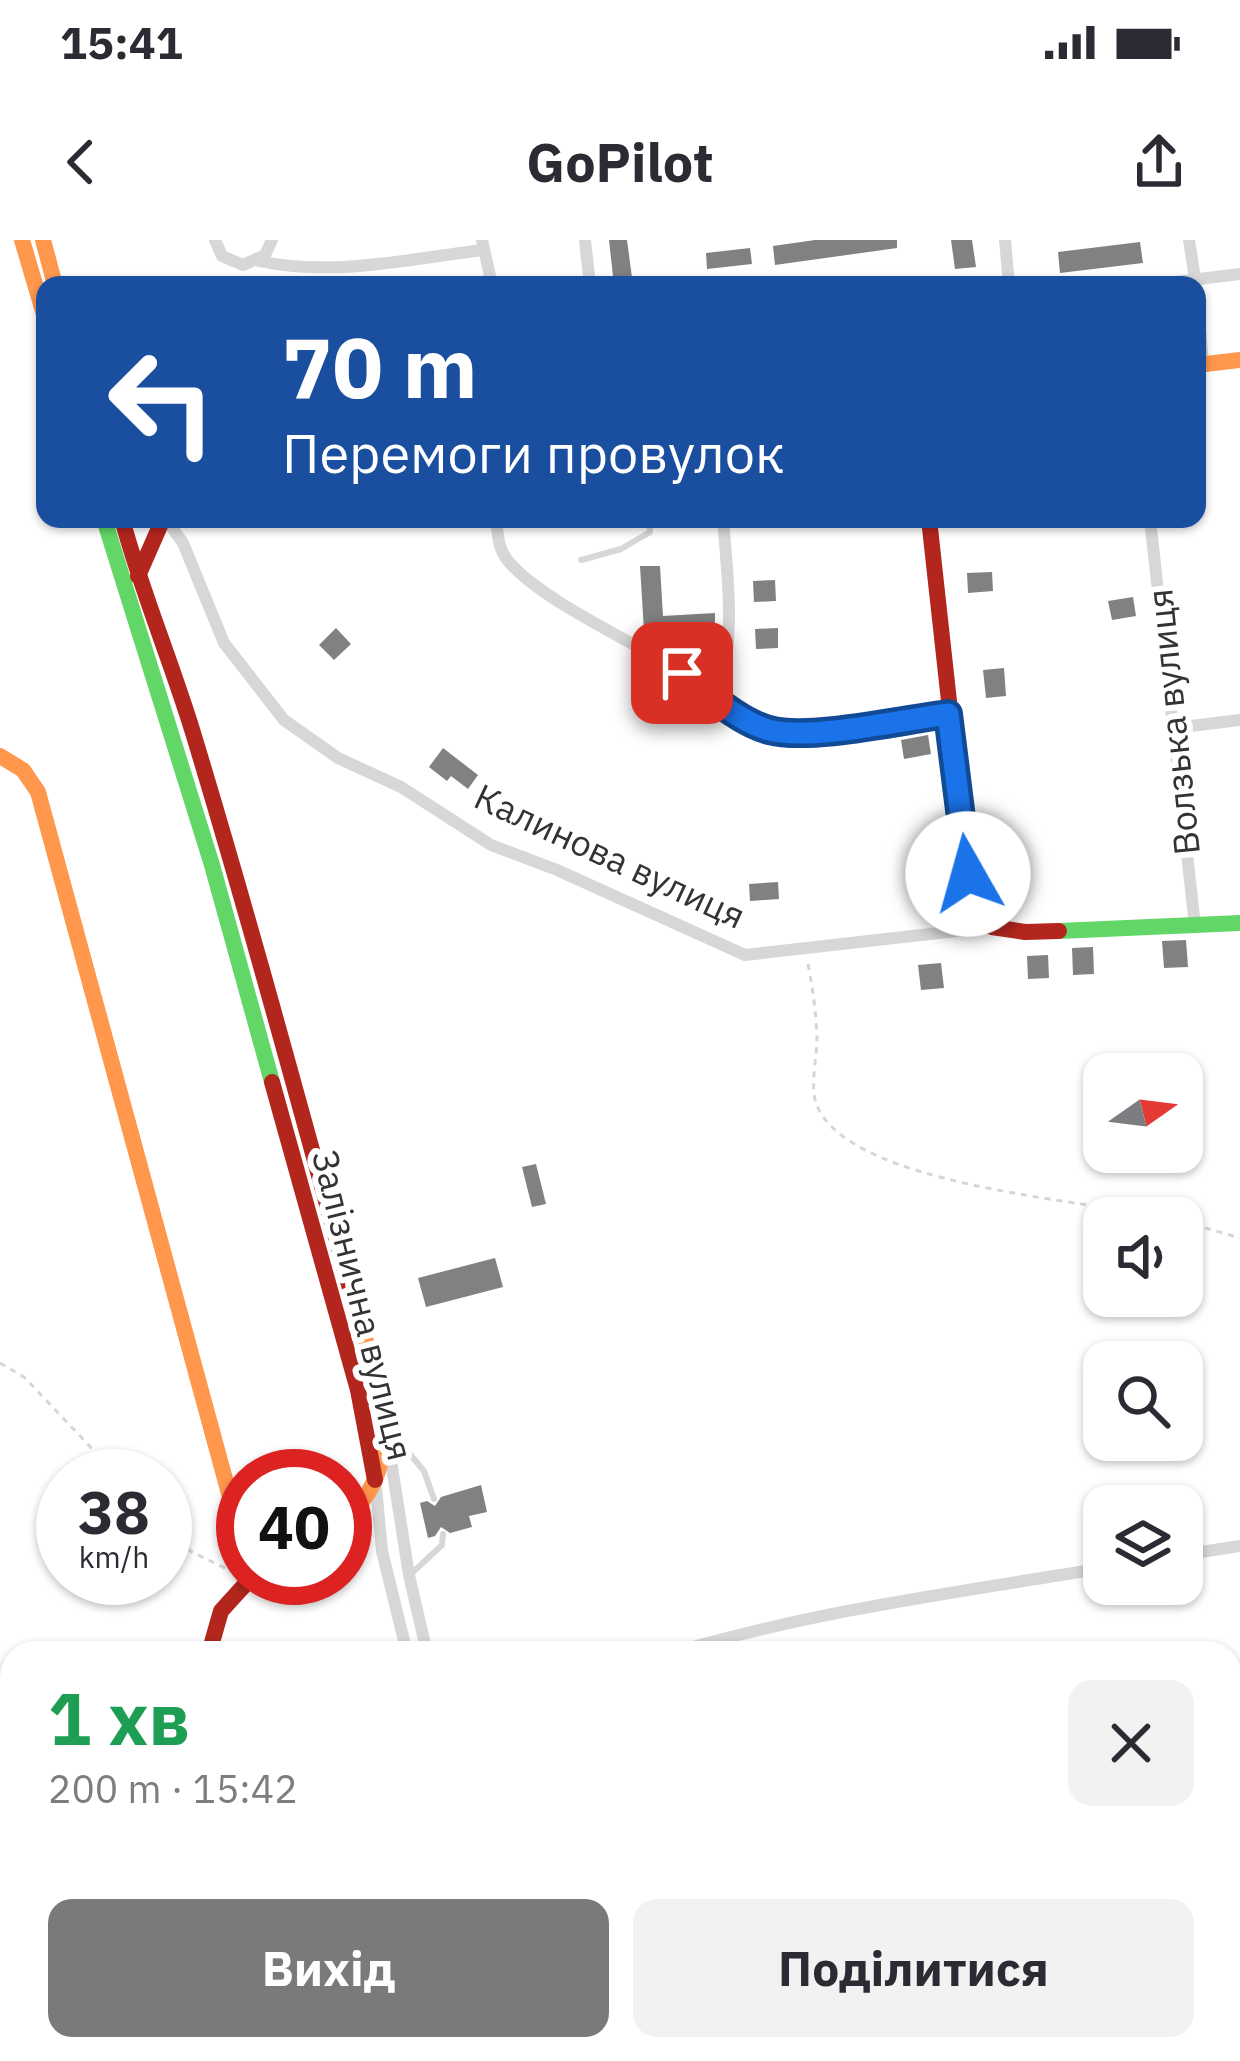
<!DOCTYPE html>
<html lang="uk">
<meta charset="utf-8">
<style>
:root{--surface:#fff;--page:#f2f2f3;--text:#2b2b33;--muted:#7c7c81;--accent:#7a7a7a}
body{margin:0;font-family:"IBM Plex Sans",sans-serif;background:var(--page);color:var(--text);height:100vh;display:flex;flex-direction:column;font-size:45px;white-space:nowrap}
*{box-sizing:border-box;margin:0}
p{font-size:39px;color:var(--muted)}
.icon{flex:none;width:66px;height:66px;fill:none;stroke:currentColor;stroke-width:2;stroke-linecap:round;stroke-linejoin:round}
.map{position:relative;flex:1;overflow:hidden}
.drawer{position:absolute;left:0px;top:1401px;width:1242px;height:420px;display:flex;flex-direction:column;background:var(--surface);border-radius:36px 36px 0 0;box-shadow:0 3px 9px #0004}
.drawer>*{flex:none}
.banner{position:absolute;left:36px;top:36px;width:1170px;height:252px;border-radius:24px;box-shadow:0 3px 9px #0004;background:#1a4fa0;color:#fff;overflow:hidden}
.needle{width:78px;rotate:76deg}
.buttons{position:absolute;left:1083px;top:813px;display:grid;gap:24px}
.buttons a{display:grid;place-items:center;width:120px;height:120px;border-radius:24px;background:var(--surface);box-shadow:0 3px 9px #0004;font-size:60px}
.speed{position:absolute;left:36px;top:1209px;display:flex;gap:24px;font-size:60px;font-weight:700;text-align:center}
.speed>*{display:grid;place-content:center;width:156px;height:156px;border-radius:50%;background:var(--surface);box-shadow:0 3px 9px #0004;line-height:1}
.speed small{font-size:30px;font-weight:400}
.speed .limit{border:18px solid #d22;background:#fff;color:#111}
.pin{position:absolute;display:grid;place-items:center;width:102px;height:102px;color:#fff;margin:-51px;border-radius:24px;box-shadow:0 6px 18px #0006}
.me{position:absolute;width:132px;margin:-66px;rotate:353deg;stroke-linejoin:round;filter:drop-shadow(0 0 9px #0008)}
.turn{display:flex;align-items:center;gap:42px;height:252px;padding:0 48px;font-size:54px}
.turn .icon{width:156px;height:156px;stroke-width:2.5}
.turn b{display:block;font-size:84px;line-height:102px}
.round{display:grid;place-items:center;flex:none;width:126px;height:126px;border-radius:24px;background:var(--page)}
.head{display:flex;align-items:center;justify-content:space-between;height:204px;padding:0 48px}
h1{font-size:72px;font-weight:700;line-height:90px;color:#1e9e55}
.primary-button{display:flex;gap:24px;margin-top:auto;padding:24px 48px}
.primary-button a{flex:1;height:138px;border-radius:24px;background:var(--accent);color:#fff;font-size:48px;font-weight:700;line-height:138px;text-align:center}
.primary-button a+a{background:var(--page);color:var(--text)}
.status{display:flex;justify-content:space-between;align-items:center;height:84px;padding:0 60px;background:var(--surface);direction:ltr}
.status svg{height:33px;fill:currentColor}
header{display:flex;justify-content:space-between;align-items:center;height:156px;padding:0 48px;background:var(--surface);font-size:54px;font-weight:700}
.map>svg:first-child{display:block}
.building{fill:#818181}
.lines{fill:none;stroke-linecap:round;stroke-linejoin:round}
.path{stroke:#d6d6d6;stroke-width:3;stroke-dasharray:6 6;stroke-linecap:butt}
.lane{stroke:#d7d7d7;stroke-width:6}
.street{stroke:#d7d7d7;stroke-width:12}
.fast{stroke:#63d668;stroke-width:16}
.slow{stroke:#ff974d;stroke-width:16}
.jam{stroke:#b3261e;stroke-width:16}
.route-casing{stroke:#114b97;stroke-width:30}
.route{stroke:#1a73e8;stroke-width:21}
.labels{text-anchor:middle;stroke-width:12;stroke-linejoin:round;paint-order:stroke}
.street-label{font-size:36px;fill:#333;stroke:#fff}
</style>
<div class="status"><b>15:41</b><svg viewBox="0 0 49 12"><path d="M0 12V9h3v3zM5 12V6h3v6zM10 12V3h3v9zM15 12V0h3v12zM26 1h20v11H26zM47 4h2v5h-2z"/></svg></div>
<header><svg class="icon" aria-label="back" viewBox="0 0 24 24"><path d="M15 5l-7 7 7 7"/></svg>GoPilot<svg class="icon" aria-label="share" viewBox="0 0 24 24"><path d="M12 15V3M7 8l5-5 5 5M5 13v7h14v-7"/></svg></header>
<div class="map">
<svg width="1240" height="1821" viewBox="0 0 1240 1821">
<rect width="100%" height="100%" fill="#fff"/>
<!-- building -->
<g class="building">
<polygon points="609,0 627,0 633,45 614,45"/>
<polygon points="815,0 897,0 897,8 775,25 773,6"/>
<polygon points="951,0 972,0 976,27 955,29"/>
<polygon points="1140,2 1143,23 1060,33 1058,12"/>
<polygon points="750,8 752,24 707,29 706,13"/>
<polygon points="640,326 660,326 663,376 715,373 715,388 644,391"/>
<polygon points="992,332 993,351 968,353 967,333"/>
<polygon points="775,340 776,361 754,362 753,341"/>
<polygon points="1133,357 1136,376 1112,380 1108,361"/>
<polygon points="336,388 351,404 334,420 319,405"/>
<polygon points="778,388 778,408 756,409 755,389"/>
<polygon points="1004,428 1006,456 986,458 983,430"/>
<polygon points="928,495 931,514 904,519 901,500"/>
<polygon points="443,508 478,535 468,549 451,536 447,541 429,527"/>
<polygon points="778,642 779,659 750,661 749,644"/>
<polygon points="1186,700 1188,727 1164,728 1162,701"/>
<polygon points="1093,707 1094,734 1073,735 1072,708"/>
<polygon points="1048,715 1049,738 1028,739 1027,716"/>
<polygon points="941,723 944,748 921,750 918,725"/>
<polygon points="536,924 546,964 532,967 522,927"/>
<polygon points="495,1018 503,1047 426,1067 418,1038"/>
<polygon points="481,1245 487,1272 469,1276 472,1287 450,1293 441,1287 435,1296 428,1298 420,1263 427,1261 435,1266 441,1257"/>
</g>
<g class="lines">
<!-- path -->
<g class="path">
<path d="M808 724C813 749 816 773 817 798 817 817 810 845 816 863 845 946 1091 961 1169 978"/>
<polyline points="1182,981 1240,998"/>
<polyline points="0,1123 24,1137 118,1236"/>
<polyline points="165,1281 190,1311 233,1332"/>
</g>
<!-- lane -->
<g class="lane">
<polyline points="581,320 621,309 650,292 649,279"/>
<polyline points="388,1188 424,1231 434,1259"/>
<polyline points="412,1333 442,1305 443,1294"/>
</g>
<!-- street -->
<g class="street">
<polyline points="215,0 222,16 243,25 265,15 272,0"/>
<polyline points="482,0 492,45"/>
<polyline points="585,0 590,45"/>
<polyline points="1005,0 1009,45"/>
<polyline points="1189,0 1196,45"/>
<path d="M259 21C332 37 409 19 483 10"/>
<polyline points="1151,45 1240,34"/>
<polyline points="1197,54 1203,124"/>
<polyline points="166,279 183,303 224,403 284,480 338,518 401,547 491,605 557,630 745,715 992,687"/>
<path d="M496 279C498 295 498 310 509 322 543 362 634 401 680 432 709 451 738 484 773 491 813 499 904 480 948 474"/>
<polyline points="1150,279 1195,686"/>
<path d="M717 460C736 399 728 342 723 279"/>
<polyline points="1174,488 1240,480"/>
<polyline points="389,1208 409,1335 427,1413"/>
<polyline points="376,1247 382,1311 407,1413"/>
<polyline points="1182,1315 1240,1306"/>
<path d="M672 1413C814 1371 958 1352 1104 1328"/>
<polyline points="515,1809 518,1821"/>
<polyline points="536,1809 540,1821"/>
</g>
<!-- fast -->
<g class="fast">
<polyline points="104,279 212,625 272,842"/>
<polyline points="1059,691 1240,683"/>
</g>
<!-- slow -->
<g class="slow">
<polyline points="22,0 45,78"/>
<polyline points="43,0 55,45"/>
<polyline points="1197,125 1240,120"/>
<polyline points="0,516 23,530 38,552 243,1305"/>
<path d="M345 1279C416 1220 372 1127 351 1052"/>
<polyline points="310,1809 313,1821"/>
</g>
<!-- jam -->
<g class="jam">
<path d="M122 279C142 353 172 423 194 496 250 681 300 867 351 1052"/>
<polyline points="929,279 968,634 992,687 1025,692 1059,691"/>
<polyline points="138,336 163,279"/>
<polyline points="272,842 358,1150 375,1240"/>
<polyline points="209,1413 221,1371 251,1338"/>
</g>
</g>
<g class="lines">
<defs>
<path id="route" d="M682 433C708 453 737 481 769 490 810 501 902 480 948 474L968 634"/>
</defs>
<!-- route casing -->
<use href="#route" class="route-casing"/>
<!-- route -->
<use href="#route" class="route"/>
</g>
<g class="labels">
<!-- street labels -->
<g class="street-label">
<text transform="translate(1173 482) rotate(-96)" y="13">Волзька вулиця</text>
<text transform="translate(610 616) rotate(25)" y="13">Калинова вулиця</text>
<text transform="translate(363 1065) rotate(76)" y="13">Залізнична вулиця</text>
</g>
</g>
</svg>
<div class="buttons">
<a><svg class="needle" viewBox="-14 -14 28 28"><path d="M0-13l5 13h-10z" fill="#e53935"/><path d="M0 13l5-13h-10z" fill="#7c7c81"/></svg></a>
<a><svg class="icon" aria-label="sound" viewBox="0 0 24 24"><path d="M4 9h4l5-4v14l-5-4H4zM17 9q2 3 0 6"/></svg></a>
<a><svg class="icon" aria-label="search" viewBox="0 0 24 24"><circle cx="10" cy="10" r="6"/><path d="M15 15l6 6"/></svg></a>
<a><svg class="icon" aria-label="layers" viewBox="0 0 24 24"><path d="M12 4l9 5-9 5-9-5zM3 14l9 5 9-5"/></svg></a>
</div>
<div class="speed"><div>38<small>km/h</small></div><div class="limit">40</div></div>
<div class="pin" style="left:682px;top:433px;background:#d93025"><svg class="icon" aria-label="arrive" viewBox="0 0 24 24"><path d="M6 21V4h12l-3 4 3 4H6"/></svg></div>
<svg class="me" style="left:968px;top:634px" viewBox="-20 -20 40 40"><circle r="19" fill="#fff"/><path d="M0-13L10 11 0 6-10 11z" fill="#1a73e8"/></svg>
<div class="banner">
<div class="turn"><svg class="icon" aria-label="left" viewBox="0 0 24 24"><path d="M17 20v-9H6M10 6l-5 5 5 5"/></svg><div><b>70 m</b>Перемоги провулок</div></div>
</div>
<section class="drawer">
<div class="head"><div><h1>1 хв</h1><p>200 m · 15:42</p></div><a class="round"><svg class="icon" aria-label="close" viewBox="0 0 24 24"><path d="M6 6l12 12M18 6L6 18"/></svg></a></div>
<div class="primary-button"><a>Вихід</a><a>Поділитися</a></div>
</section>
</div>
